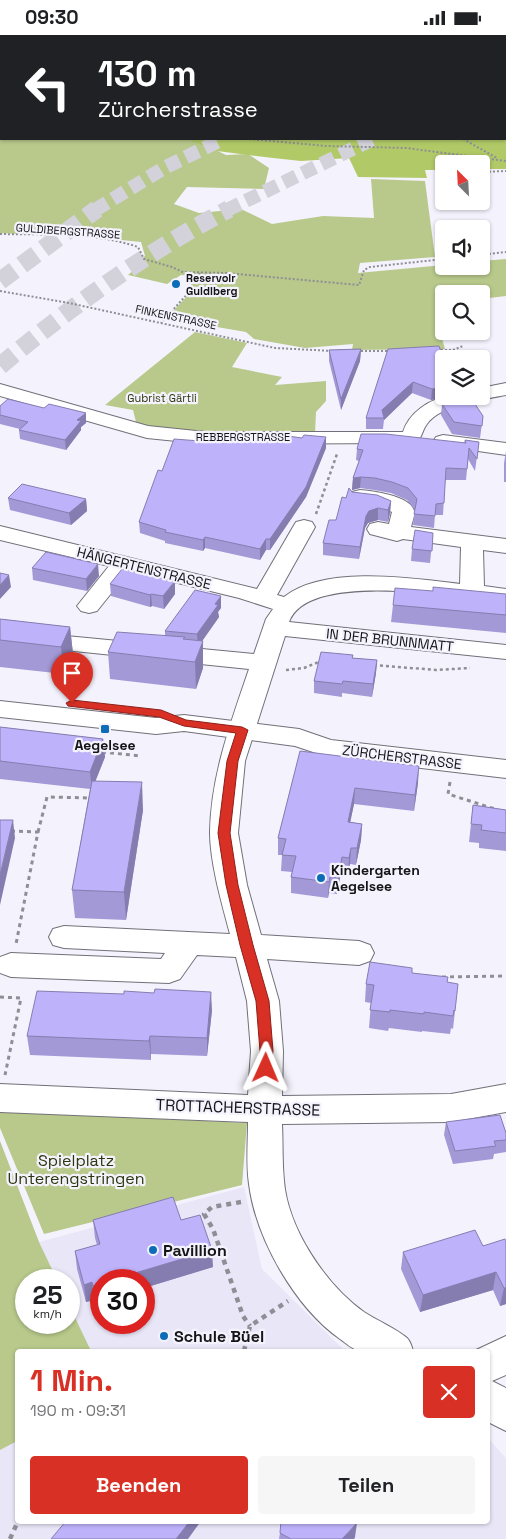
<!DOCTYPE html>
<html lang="de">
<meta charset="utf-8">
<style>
:root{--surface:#fff;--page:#f6f6f6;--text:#202124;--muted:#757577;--accent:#d93025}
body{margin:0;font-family:"Space Grotesk",sans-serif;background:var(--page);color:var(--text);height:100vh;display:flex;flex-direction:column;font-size:19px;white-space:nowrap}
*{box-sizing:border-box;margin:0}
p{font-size:16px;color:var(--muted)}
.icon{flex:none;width:28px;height:28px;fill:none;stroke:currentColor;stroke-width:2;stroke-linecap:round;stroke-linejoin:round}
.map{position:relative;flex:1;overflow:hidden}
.side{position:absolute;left:15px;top:1314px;width:475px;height:175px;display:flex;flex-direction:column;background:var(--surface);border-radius:5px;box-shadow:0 1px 4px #0004}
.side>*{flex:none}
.guide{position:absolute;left:0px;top:0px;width:506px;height:105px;box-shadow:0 1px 4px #0004;background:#202124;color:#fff;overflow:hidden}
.needle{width:32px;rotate:336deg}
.tools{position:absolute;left:435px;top:120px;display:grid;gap:10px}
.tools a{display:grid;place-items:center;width:55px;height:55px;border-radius:5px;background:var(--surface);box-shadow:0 1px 4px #0004;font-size:25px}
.speed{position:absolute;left:15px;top:1234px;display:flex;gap:10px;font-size:25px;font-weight:700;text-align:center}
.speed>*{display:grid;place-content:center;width:65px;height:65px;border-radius:50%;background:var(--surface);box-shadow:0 1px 4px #0004;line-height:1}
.speed small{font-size:12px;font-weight:400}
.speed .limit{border:8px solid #d22;background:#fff;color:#111}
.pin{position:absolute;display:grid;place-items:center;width:42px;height:42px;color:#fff;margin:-51px -21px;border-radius:50% 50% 50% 0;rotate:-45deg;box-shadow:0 0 5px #0007}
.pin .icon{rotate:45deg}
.me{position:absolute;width:55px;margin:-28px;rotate:1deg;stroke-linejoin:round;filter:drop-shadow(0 0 4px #0008)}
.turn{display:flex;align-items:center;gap:18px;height:105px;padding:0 15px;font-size:22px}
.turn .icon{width:65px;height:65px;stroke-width:2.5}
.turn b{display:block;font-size:35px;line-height:42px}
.round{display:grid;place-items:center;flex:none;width:52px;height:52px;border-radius:5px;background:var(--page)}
.headline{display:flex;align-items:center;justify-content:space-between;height:85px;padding:0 15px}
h1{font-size:30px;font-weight:600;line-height:38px;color:var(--accent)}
.action{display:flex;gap:10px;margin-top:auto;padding:10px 15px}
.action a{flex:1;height:58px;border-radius:5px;background:var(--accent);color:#fff;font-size:20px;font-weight:600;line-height:58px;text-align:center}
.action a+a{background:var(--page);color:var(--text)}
.status{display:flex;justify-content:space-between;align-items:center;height:35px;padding:0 25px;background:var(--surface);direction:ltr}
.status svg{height:14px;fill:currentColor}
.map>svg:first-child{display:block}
.built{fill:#e9e6f8;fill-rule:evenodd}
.green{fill:#b8c98b}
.forest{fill:#b1ca67}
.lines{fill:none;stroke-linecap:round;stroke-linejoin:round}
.highway-tunnel-far1{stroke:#d3d2db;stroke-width:14;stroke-dasharray:14 7;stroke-linecap:butt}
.highway-tunnel{stroke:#d3d2db;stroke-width:18;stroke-dasharray:18 9;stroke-linecap:butt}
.minor-casing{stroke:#717079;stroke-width:2}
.major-casing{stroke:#717079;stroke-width:2}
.path-far3{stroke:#8e8e95;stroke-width:2;stroke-dasharray:2 2;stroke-linecap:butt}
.path-far2{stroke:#8e8e95;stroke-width:2.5;stroke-dasharray:3 3;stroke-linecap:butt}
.path-far1{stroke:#8e8e95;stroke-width:3;stroke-dasharray:4 4;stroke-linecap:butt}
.path{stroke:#8e8e95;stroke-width:4.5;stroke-dasharray:5 5;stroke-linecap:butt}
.minor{fill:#fff;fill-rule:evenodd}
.major{fill:#fff;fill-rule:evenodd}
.wall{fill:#a399d7}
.shaded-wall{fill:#857daf}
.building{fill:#beb2fa;stroke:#857daf}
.route{fill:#d93025;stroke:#8d1f18}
.poi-dot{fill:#0c6cb8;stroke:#f4f3fd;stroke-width:2}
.labels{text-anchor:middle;stroke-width:4.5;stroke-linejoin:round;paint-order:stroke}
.far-street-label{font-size:11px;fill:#151518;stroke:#f4f3fd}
.far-poi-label{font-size:11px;font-weight:bold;fill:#151518;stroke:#f4f3fd;text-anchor:start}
.far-park-label{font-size:11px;fill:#2c350b;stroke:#f4f3fd}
.street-label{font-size:14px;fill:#151518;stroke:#f4f3fd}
.poi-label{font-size:14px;font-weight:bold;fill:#151518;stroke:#f4f3fd}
.near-street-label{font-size:16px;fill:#151518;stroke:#f4f3fd}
.near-park-label{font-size:16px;fill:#2c350b;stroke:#f4f3fd}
.near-poi-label{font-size:16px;font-weight:bold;fill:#151518;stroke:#f4f3fd;text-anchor:start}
</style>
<div class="status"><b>09:30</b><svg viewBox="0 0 49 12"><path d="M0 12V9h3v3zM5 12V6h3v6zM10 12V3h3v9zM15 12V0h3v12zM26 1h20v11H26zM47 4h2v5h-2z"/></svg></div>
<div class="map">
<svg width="506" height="1504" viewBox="0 0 506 1504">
<rect width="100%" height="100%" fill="#f4f3fd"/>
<!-- built -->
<path class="built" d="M0 1106 39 1207 244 1152 262 1234 345 1316H18V1486H488V1403L506 1423V1504H0ZM26 1245H69V1288H26ZM101 1245H144V1288H101Z"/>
<!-- green -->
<g class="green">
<polygon points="0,45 1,104 193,104 226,120 248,119 269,133 264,154 187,152 174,169 199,178 241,174 272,189 323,181 374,183 371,144 425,146 435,222 360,228 358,238 444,230 481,231 481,226 506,224 506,261 481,264 481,259 444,259 444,293 439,293 445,314 352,315 353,309 305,313 254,304 246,297 176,285 172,277 191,257 191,241 181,240 167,249 128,240 136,233 131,231 145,221 141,207 101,203 0,198"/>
<polygon points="195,297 247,308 232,332 282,342 275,350 326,346 326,366 316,377 315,399 169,397 136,387 133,375 105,370"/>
<polygon points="0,1076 247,1088 242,1150 44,1199 0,1093"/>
<polygon points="0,1106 39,1207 57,1245 26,1245 26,1288 69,1288 69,1270 91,1316 18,1316 17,1406 0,1415"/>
</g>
<!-- forest -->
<polygon class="forest" points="0,0 506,0 506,134 481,134 481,129 444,129 444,135 425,135 427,143 358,142 349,123 301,126 273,123 217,116 187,104 505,104 505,1 1,1 1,45"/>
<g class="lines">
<!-- highway-tunnel-far1 -->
<g class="highway-tunnel-far1">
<polyline points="95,175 164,133 223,104"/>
<polyline points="227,175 373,104"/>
</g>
<!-- highway-tunnel -->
<g class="highway-tunnel">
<polyline points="0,246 97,174"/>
<path d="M0 331C71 271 147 217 229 174"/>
</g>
<defs>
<g id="minor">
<path d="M506 348V360C485 364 440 370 427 389 423 394 422 401 418 406 411 408 405 406 398 408L206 409 147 403 0 361V349L148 391 206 397H403C409 378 429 364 449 361 459 360 471 361 481 361V353Z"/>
<polygon points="443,400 506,408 506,420 436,410 433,406 436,402"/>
<path d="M360 455C373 456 411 461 414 476 415 481 412 487 411 492L506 504V518L483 515 484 551 506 554V568C463 563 308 534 289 587L506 610V624L285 601 245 726 238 798 247 850 261 900 359 906 370 910 374 918 370 926 359 930 267 924 279 966 283 1016 282 1061 451 1059 506 1049V1077L451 1087 282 1089C283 1108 282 1127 284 1146 288 1194 326 1250 364 1277 376 1285 397 1294 407 1303 410 1306 412 1312 413 1316 399 1316 372 1319 360 1316 353 1315 346 1308 340 1304 295 1272 256 1204 249 1149 246 1129 248 1107 248 1087L0 1077V1049L248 1060 251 1016 247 966 236 922 197 920 180 944 169 948 11 942 0 938V922L11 918 161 924 165 918 64 913 53 910 49 902 53 894 64 891 230 899C222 869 210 828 210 797 211 740 231 687 249 634L35 612 26 610 23 605 26 600 35 598 254 619 266 584 273 574 239 563 129 536 97 576 89 578 81 576 77 571 109 531 0 505V491L257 554 293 492 296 487 304 485 312 487 315 492 277 560 284 562C324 530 412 543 460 549L461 512 403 504 397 506 370 499 367 494 370 489 378 487 389 489 392 477 377 470 352 467 349 462 352 457Z"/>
<polygon points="506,1301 506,1340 492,1346 506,1353 506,1396 488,1387 488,1316 474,1316"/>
</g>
<polygon id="major" points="0,666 156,683 184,680 299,694 331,705 506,725 506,743 328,722 295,711 184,696 156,699 0,682"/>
</defs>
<!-- minor casing -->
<use href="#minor" class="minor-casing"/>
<!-- major casing -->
<use href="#major" class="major-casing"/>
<!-- path-far3 -->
<g class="path-far3">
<polyline points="323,1 325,0"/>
<polyline points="249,104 326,111 406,113 506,126"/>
<polyline points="463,104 497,123"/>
<polyline points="481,137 506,136"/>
<path d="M0 199C46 200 94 197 138 212L144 224 172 232 191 241 190 256 161 288"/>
<polyline points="481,220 506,217"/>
<polyline points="185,237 226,238 359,250 364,235 370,232 444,224"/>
<polyline points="191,241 203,238"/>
<polyline points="0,256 69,268 275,313 333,316"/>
<polyline points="437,315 453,315 463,311"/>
<polyline points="357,316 391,316"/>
</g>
<!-- path-far2 -->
<g class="path-far2">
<polyline points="316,479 337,419"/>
<polyline points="374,630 436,635 470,633"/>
<polyline points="286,635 304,633 321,626"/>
</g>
<!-- path-far1 -->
<g class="path-far1">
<polyline points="102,717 141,721"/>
<polyline points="450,747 448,759 495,774"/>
<polyline points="11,796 38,797 16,909"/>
<polyline points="38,797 47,762 92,763"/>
<polyline points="442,942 506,941"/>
<polyline points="0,962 21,963 5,1040"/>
</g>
<!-- path -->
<g class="path">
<polyline points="241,1167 212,1172 204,1179 213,1194 243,1281 250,1291"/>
<polyline points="244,1316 250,1291 288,1266"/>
<polyline points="10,1504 18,1486"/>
</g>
<!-- minor -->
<use href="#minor" class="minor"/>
<!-- major -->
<use href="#major" class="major"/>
</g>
<!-- wall -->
<g class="wall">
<polygon points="361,314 360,326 341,375 329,326 329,315"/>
<polygon points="388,314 444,361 449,361 431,365 412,358 384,385 383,394 366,394 366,383"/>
<polygon points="459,364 483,381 480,403 452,399 441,380 442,369"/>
<polygon points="0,371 44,373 86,378 86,388 81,392 81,395 66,415 20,404 19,395 20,394 0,389"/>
<polygon points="326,402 326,413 306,462 270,515 266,515 260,525 205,513 203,516 165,508 165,506 140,498 139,487 162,436 227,408 243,407 285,407 302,403"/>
<polygon points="465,405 479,407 475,436 468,424 466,445 445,445 443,480 435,480 434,493 413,490 415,475 407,465 391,458 374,455 360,453 352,455 353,443 359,426 356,425 357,414 464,408"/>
<polygon points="506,416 506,447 504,447 504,428"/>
<polygon points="352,457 391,466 390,478 388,487 378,485 368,488 365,493 359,524 323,520 323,508 336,485 346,463"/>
<polygon points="8,463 86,464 87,476 71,490 10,475"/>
<polygon points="433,498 430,528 411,526 412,514"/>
<polygon points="32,533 99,541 87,556 33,545"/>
<polygon points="110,549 175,559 164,574 152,571 150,572 111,561"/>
<polygon points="433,556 506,559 506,598 391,587 393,570"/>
<polygon points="221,573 218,577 219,582 202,606 203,633 196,654 110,644 108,617 165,601 165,596"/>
<polygon points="0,584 70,592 73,619 64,639 0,632"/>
<polygon points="353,623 377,625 376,638 372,662 342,658 342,662 314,658 314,646"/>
<polygon points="0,692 103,704 105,722 95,746 143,775 126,885 75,883 72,855 90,754 0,744"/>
<polygon points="300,716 418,748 414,776 354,769 350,787 362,789 361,805 356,830 350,829 348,839 341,838 337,859 329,858 328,863 291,858 291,842 292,837 281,836 282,820 278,820 278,803"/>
<polygon points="473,770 506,775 506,816 479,813 479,808 469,807"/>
<polygon points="412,938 447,947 455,976 453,994 451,993 450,999 422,996 422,997 389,993 388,996 369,993 371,968 365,967 366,949"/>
<polygon points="212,975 207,1021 151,1019 151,1025 30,1020 27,1001"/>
<polygon points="446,1087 506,1098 506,1117 494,1119 493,1124 453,1129 444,1100"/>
<polygon points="93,1185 181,1185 213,1232 144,1253 144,1245 101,1245 101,1266 95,1268 94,1265 86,1267 77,1234 75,1216 97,1210 95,1203"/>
<polygon points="506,1206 506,1269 500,1271 493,1255 420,1277 401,1234 403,1217 483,1211"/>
<polygon points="280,1498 355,1502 354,1504 279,1504"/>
</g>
<!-- shaded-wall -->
<g class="shaded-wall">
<polygon points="361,314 360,326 341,375 341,364"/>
<polygon points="413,347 412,358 384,385 382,375"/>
<polygon points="444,352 444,361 449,361 431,365 432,354"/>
<polygon points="86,378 86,388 81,392 81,395 66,415 65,405 77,385"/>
<polygon points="326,402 326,413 306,462 270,515 270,504"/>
<polygon points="361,442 360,453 352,455 353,443"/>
<polygon points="86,464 87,476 71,490 69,478"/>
<polygon points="391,466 390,478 388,487 388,475"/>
<polygon points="378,473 378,485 368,488 365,493 359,524 360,512 366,481 369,476"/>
<polygon points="205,502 205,513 203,516 203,505"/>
<polygon points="266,504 266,515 260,525 260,514"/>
<polygon points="98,529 99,541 87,556 86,544"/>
<polygon points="9,540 11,552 0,564 0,550"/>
<polygon points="175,546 175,559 164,574 163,561"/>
<polygon points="151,559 152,571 150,572 150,560"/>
<polygon points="221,561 221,573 218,577 219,582 198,612 197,599 215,569"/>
<polygon points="70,592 73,619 64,639 61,612"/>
<polygon points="203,606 203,633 196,654 195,627"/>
<polygon points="377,625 376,638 372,662 373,649"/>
<polygon points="103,704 105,722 92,755 90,737"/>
<polygon points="419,731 418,748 414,776 415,760"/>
<polygon points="142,747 143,775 126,885 124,857"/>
<polygon points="355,753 354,769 347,803 348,787"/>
<polygon points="13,785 15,803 0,870 0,840"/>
<polygon points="362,789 361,805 356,830 357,813"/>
<polygon points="351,813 350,829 348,839 349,823"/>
<polygon points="342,822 341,838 337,859 338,843"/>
<polygon points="330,842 329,858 328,863 329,847"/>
<polygon points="211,957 212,975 207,1021 207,1003"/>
<polygon points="150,1001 151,1019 151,1025 149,1006"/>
<polygon points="212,1215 213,1232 144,1253 144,1245 112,1245"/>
<polygon points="496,1237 493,1255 420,1277 423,1260"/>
<polygon points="92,1247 94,1265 86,1267 84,1250"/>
<polygon points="101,1248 101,1266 95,1268 93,1251"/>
<polygon points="504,1253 506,1253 506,1269 500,1271"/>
<polygon points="190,1486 201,1486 188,1504 176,1504"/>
<polygon points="357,1488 355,1502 354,1504 342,1504"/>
</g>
<!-- building -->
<g class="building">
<polygon points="439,311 444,324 444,352 432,354 413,347 382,375 384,383 366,383 388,314"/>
<polygon points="361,314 341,364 329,315"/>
<polygon points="458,361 459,364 471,363 483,381 482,391 454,387 442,369"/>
<polygon points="8,364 44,373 49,369 86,378 77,385 81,386 65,405 19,395 28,387 0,380 0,371"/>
<polygon points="361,399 386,399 466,408 465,405 479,407 477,424 469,413 467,434 446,433 444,468 436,469 435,481 414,479 417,464 408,453 392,447 375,443 361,442 353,443 363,415 357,414"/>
<polygon points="304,400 326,402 306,452 270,504 266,504 260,514 205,502 203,505 165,497 166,495 139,487 158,435 162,436 174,404 227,408 228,405 243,407 244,405 285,407 288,401 302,403"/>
<polygon points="22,449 86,464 69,478 8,463"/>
<polygon points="349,453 352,457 377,460 391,466 388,475 378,473 369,476 366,481 360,512 323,508 329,485 336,485 342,462 346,463"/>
<polygon points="415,495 433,498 432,516 412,514"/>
<polygon points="46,517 98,529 86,544 32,533"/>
<polygon points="122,534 175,546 163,561 151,559 150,560 110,549"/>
<polygon points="0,538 9,540 0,550"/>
<polygon points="433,552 506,559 506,580 393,570 395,553 433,556"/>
<polygon points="195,555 221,561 215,569 218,570 197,599 165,596"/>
<polygon points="0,584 70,592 61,612 0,605"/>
<polygon points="117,597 185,602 183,604 203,606 195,627 108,617"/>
<polygon points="321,617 353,620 352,623 377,625 373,649 343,646 342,649 314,646"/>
<polygon points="0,692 103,704 90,737 0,726"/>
<polygon points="300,716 419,731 415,760 355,753 348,787 362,789 357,813 351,813 349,823 342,822 338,843 330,842 329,847 291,842 296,821 282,820 286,804 278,803"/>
<polygon points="92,746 142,747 124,857 72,855"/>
<polygon points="473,770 506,775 506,798 481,795 482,790 471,789"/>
<polygon points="0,785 13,785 0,840"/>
<polygon points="370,927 412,933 412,938 448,942 447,947 458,949 455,976 454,975 453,981 424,977 424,979 390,975 390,977 370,975 374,950 366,949"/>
<polygon points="155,954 211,957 207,1003 150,1001 149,1006 27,1001 37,956 124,959 124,956 154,958"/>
<polygon points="500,1080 506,1098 506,1105 494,1106 496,1111 455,1116 446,1087"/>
<polygon points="173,1162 181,1185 200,1180 212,1215 112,1245 101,1245 101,1248 93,1251 92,1247 84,1250 75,1216 100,1209 93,1185"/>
<polygon points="475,1195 483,1211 505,1204 506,1206 506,1253 504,1253 496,1237 423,1260 403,1217"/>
<polygon points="66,1486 190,1486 176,1504 51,1504"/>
<polygon points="281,1486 356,1486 357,1488 342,1504 291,1504 280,1498"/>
</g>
<!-- route -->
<polygon class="route" points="72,665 161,675 186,685 242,692 248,695 238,726 230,798 238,850 253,910 269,966 273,1016 270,1037 266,1039 261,1037 259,1033 260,1016 256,966 240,910 226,850 218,798 227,726 236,698 184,691 159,682 68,671 66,668"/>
<!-- markers -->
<g class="poi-dot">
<circle cx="176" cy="249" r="5"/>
<rect x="100" y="689" width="10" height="10" rx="2.5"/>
<circle cx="321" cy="843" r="5"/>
<circle cx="153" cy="1215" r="5"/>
<circle cx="164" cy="1301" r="5"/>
</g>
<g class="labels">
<!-- far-street labels -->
<g class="far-street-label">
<text transform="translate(68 196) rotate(4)" y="4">GULDIBERGSTRASSE</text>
<text transform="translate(176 282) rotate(12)" y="4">FINKENSTRASSE</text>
<text x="243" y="406">REBBERGSTRASSE</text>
</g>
<!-- far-poi labels -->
<g class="far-poi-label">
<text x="186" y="247">Reservoir<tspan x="186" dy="13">Guldiberg</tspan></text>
</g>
<!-- far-park labels -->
<g class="far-park-label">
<text x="162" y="367">Gubrist Gärtli</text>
</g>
<!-- street labels -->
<g class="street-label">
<text transform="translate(144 533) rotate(14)" y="5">HÄNGERTENSTRASSE</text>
<text transform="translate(390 605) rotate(6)" y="5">IN DER BRUNNMATT</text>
<text transform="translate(402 722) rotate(7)" y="5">ZÜRCHERSTRASSE</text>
</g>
<!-- poi labels -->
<g class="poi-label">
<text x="105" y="715">Aegelsee</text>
<text x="331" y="840" text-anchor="start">Kindergarten<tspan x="331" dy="16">Aegelsee</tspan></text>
</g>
<!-- near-street labels -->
<g class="near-street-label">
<text transform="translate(238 1072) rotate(2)" y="6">TROTTACHERSTRASSE</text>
</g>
<!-- near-park labels -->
<g class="near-park-label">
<text x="76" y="1131">Spielplatz<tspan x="76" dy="18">Unterengstringen</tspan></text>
</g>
<!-- near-poi labels -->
<g class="near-poi-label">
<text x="163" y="1221">Pavillion</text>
<text x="174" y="1307">Schule Büel</text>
</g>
</g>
</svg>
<div class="tools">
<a><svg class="needle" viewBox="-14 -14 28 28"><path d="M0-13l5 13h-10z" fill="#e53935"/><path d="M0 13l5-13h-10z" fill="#757577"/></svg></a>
<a><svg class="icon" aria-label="sound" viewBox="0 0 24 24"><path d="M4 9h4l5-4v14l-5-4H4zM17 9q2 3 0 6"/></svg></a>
<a><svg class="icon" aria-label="search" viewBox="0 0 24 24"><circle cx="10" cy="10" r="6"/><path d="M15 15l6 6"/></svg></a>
<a><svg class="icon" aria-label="layers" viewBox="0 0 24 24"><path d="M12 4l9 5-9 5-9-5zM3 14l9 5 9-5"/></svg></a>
</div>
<div class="speed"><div>25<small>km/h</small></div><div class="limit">30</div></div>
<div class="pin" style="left:72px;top:668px;background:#d93025"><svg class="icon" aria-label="arrive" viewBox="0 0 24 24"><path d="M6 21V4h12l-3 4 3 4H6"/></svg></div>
<svg class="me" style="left:266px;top:1033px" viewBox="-20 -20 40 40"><path d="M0-17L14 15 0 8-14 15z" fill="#d93025" stroke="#fff" stroke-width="4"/></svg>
<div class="guide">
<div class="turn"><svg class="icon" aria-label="left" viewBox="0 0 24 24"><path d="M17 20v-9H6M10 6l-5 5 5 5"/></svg><div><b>130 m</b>Zürcherstrasse</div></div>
</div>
<section class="side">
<div class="headline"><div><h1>1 Min.</h1><p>190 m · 09:31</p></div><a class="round" style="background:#d93025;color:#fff"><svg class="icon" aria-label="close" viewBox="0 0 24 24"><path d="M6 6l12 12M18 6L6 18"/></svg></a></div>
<div class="action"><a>Beenden</a><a>Teilen</a></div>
</section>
</div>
